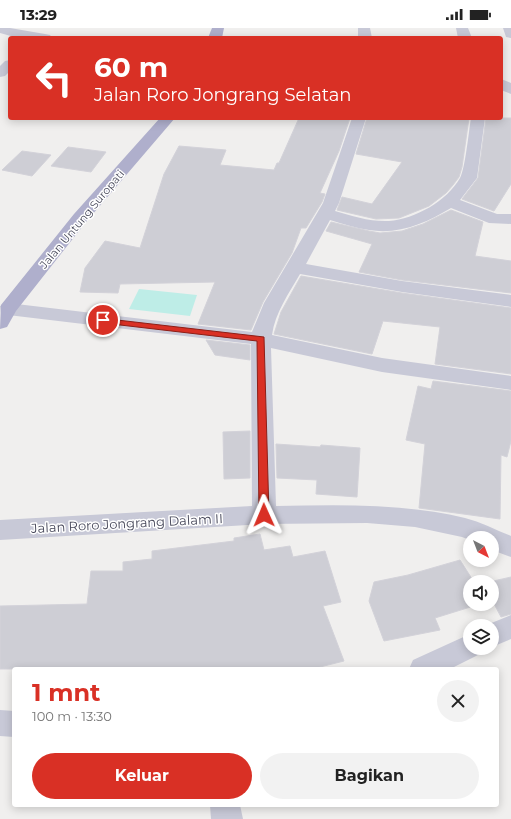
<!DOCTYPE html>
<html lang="id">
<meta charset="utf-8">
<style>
:root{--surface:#fff;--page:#f2f2f2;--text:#222;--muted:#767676;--accent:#d93025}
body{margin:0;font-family:Montserrat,sans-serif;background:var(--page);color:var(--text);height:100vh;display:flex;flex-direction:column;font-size:15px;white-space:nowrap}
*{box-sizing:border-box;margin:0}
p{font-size:13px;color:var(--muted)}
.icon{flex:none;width:22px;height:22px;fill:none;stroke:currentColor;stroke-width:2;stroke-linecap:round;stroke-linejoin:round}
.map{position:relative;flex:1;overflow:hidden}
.panel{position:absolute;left:12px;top:639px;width:487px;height:140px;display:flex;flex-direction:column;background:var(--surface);border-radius:4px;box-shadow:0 2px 10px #0003}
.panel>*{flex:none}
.top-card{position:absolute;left:8px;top:8px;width:495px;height:84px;border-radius:4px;box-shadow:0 2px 10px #0003;background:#d93025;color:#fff;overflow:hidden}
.needle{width:26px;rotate:138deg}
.fabs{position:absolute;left:463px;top:503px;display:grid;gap:8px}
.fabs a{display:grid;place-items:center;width:36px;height:36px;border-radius:50%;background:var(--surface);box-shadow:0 2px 10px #0003;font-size:20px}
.pin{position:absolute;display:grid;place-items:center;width:34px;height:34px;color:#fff;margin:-17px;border:2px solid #fff;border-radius:50%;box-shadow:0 1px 4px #0007}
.me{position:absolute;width:44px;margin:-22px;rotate:359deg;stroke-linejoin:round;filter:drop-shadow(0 0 3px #0008)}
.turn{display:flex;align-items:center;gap:14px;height:84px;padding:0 20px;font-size:18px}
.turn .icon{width:52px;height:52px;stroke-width:2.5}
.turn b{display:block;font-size:28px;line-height:34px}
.round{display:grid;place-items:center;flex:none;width:42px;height:42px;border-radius:21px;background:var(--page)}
.summary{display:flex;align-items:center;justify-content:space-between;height:68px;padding:0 20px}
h1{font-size:24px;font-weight:700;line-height:30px;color:var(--accent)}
.cta{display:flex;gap:8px;margin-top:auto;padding:8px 20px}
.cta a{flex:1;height:46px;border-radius:24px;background:var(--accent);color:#fff;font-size:16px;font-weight:700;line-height:46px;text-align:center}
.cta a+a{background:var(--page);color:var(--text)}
.status{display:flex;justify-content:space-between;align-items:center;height:28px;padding:0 20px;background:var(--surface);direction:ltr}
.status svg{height:11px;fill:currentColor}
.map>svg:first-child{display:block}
.green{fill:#beede7}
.building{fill:#ceced5;stroke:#d3d2d9}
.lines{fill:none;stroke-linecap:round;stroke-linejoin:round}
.minor{fill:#c8c9d7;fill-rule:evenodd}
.major{fill:#afafcc;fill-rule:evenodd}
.route{fill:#d93025;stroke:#8d1f18}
.labels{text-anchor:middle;stroke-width:3;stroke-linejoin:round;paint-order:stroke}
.far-street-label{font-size:11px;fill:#47485a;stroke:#fff}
.street-label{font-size:13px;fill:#47485a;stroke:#fff}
</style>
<div class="status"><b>13:29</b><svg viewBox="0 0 49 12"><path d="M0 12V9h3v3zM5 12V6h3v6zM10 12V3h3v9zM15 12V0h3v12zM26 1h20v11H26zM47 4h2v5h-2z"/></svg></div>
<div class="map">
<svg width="511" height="791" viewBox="0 0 511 791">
<rect width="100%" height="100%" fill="#f0efee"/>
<!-- green -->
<polygon class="green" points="139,261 197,267 190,288 129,281"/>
<!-- building -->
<g class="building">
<polygon points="299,90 350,90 339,123 320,165 325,166 322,174 306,200 301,200 292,225 263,274 251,302 198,296 215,254 120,256 118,265 80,264 85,240 105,213 140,220 164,146 179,118 226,122 220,137 274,142 277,135 279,135"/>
<polygon points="367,90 469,90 462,139 459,149 453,157 446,165 429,178 399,190 376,191 337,182 342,169 372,176 402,134 356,126"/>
<polygon points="486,90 511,90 511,156 494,183 462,171 478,150"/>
<polygon points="68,119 106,124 91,144 51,138"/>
<polygon points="22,123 51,127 32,148 2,142"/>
<polygon points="451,182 483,194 475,228 511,233 511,265 402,252 359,244 372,216 326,203 331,194 369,203 380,205 402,203 423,196"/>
<polygon points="301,248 402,265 511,280 511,346 435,336 440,299 383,293 372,326 274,306 281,284"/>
<polygon points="206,312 250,317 250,332 215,327"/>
<polygon points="433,353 511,363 511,413 507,429 501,427 500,491 419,480 425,416 406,412 418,358 431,361"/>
<polygon points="250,403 250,450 224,451 223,404"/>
<polygon points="276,416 320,419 321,417 360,420 357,469 316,466 317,452 277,450"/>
<polygon points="260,506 264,522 290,518 293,529 325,523 341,574 323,578 344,633 312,641 0,641 0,578 87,576 91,543 123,543 123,534 152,531 152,523 234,513 234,510"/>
<polygon points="460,532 474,554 470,554 470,576 480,576 435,590 440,602 384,613 369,573 374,554 408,547"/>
<polygon points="511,549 511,586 501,589 492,572 492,554 489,554"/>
</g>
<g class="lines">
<!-- minor -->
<g class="minor">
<polygon points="0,0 10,0 45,6 50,7 52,10 18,10 0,5"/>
<polygon points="358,0 370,0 372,10 358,10"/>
<polygon points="456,0 468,0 472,10 458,10"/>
<polygon points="503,0 511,0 511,10 506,9"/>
<polygon points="10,32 10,43 5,48 0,49 0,38 5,33"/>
<polygon points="501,51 511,55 511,66 501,62"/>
<path d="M352 90H366L339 175 335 183C352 188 371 194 389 193 415 191 447 173 460 150 465 142 469 102 471 90H485L477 150 460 172 497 186H511V196L489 195 451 180C426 195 399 207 369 202 356 200 343 196 330 192L306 236 402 253 511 267V279L402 264 300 246C289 265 275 285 272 307L382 330 511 348V362L382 344 271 320 276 478C340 477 403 475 465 490 481 494 496 502 511 508V529L492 522V510H470V512L462 509 415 499 367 495 264 496 0 512V492L252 478 251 316 8 287 1 285 0 278 8 275 252 304 264 275 323 175Z"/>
<polygon points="511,587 511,611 492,619 492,598 484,598"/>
<polygon points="470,606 470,620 483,620 480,626 450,641 409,641 413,632"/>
<polygon points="0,682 14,683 14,709 0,708"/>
<polygon points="210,777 240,777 243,791 211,791"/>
</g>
<!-- major -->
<g class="major">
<polygon points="212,0 224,0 222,10 208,10"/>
<polygon points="160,90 175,90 86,194 16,283 7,299 0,301 1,277 74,186"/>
</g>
</g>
<!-- route -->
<polygon class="route" points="100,290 264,309 269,487 268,489 261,489 259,487 257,313 103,295 100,294"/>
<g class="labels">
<!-- far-street labels -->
<g class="far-street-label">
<text transform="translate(82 191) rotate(-50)" y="4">Jalan Untung Suropati</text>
</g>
<!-- street labels -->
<g class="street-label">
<text transform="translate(127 495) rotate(-3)" y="5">Jalan Roro Jongrang Dalam II</text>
</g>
</g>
</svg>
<div class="fabs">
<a><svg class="needle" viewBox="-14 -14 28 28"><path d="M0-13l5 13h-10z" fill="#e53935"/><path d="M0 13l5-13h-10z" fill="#767676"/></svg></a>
<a><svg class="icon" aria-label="sound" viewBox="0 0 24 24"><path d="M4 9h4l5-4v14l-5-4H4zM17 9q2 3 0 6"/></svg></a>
<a><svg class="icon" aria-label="layers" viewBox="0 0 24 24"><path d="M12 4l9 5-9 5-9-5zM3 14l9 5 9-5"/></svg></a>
</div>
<div class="pin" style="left:103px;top:292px;background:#d93025"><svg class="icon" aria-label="arrive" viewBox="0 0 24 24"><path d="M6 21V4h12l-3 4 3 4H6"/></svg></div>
<svg class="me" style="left:264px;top:487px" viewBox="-20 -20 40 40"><path d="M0-17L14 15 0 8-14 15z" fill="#d93025" stroke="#fff" stroke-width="4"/></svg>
<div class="top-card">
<div class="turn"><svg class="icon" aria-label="left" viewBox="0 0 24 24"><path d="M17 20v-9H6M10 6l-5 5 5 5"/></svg><div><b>60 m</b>Jalan Roro Jongrang Selatan</div></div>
</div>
<section class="panel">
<div class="summary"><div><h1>1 mnt</h1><p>100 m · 13:30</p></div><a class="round"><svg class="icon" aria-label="close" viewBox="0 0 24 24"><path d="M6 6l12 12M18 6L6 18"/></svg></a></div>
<div class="cta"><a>Keluar</a><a>Bagikan</a></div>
</section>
</div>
